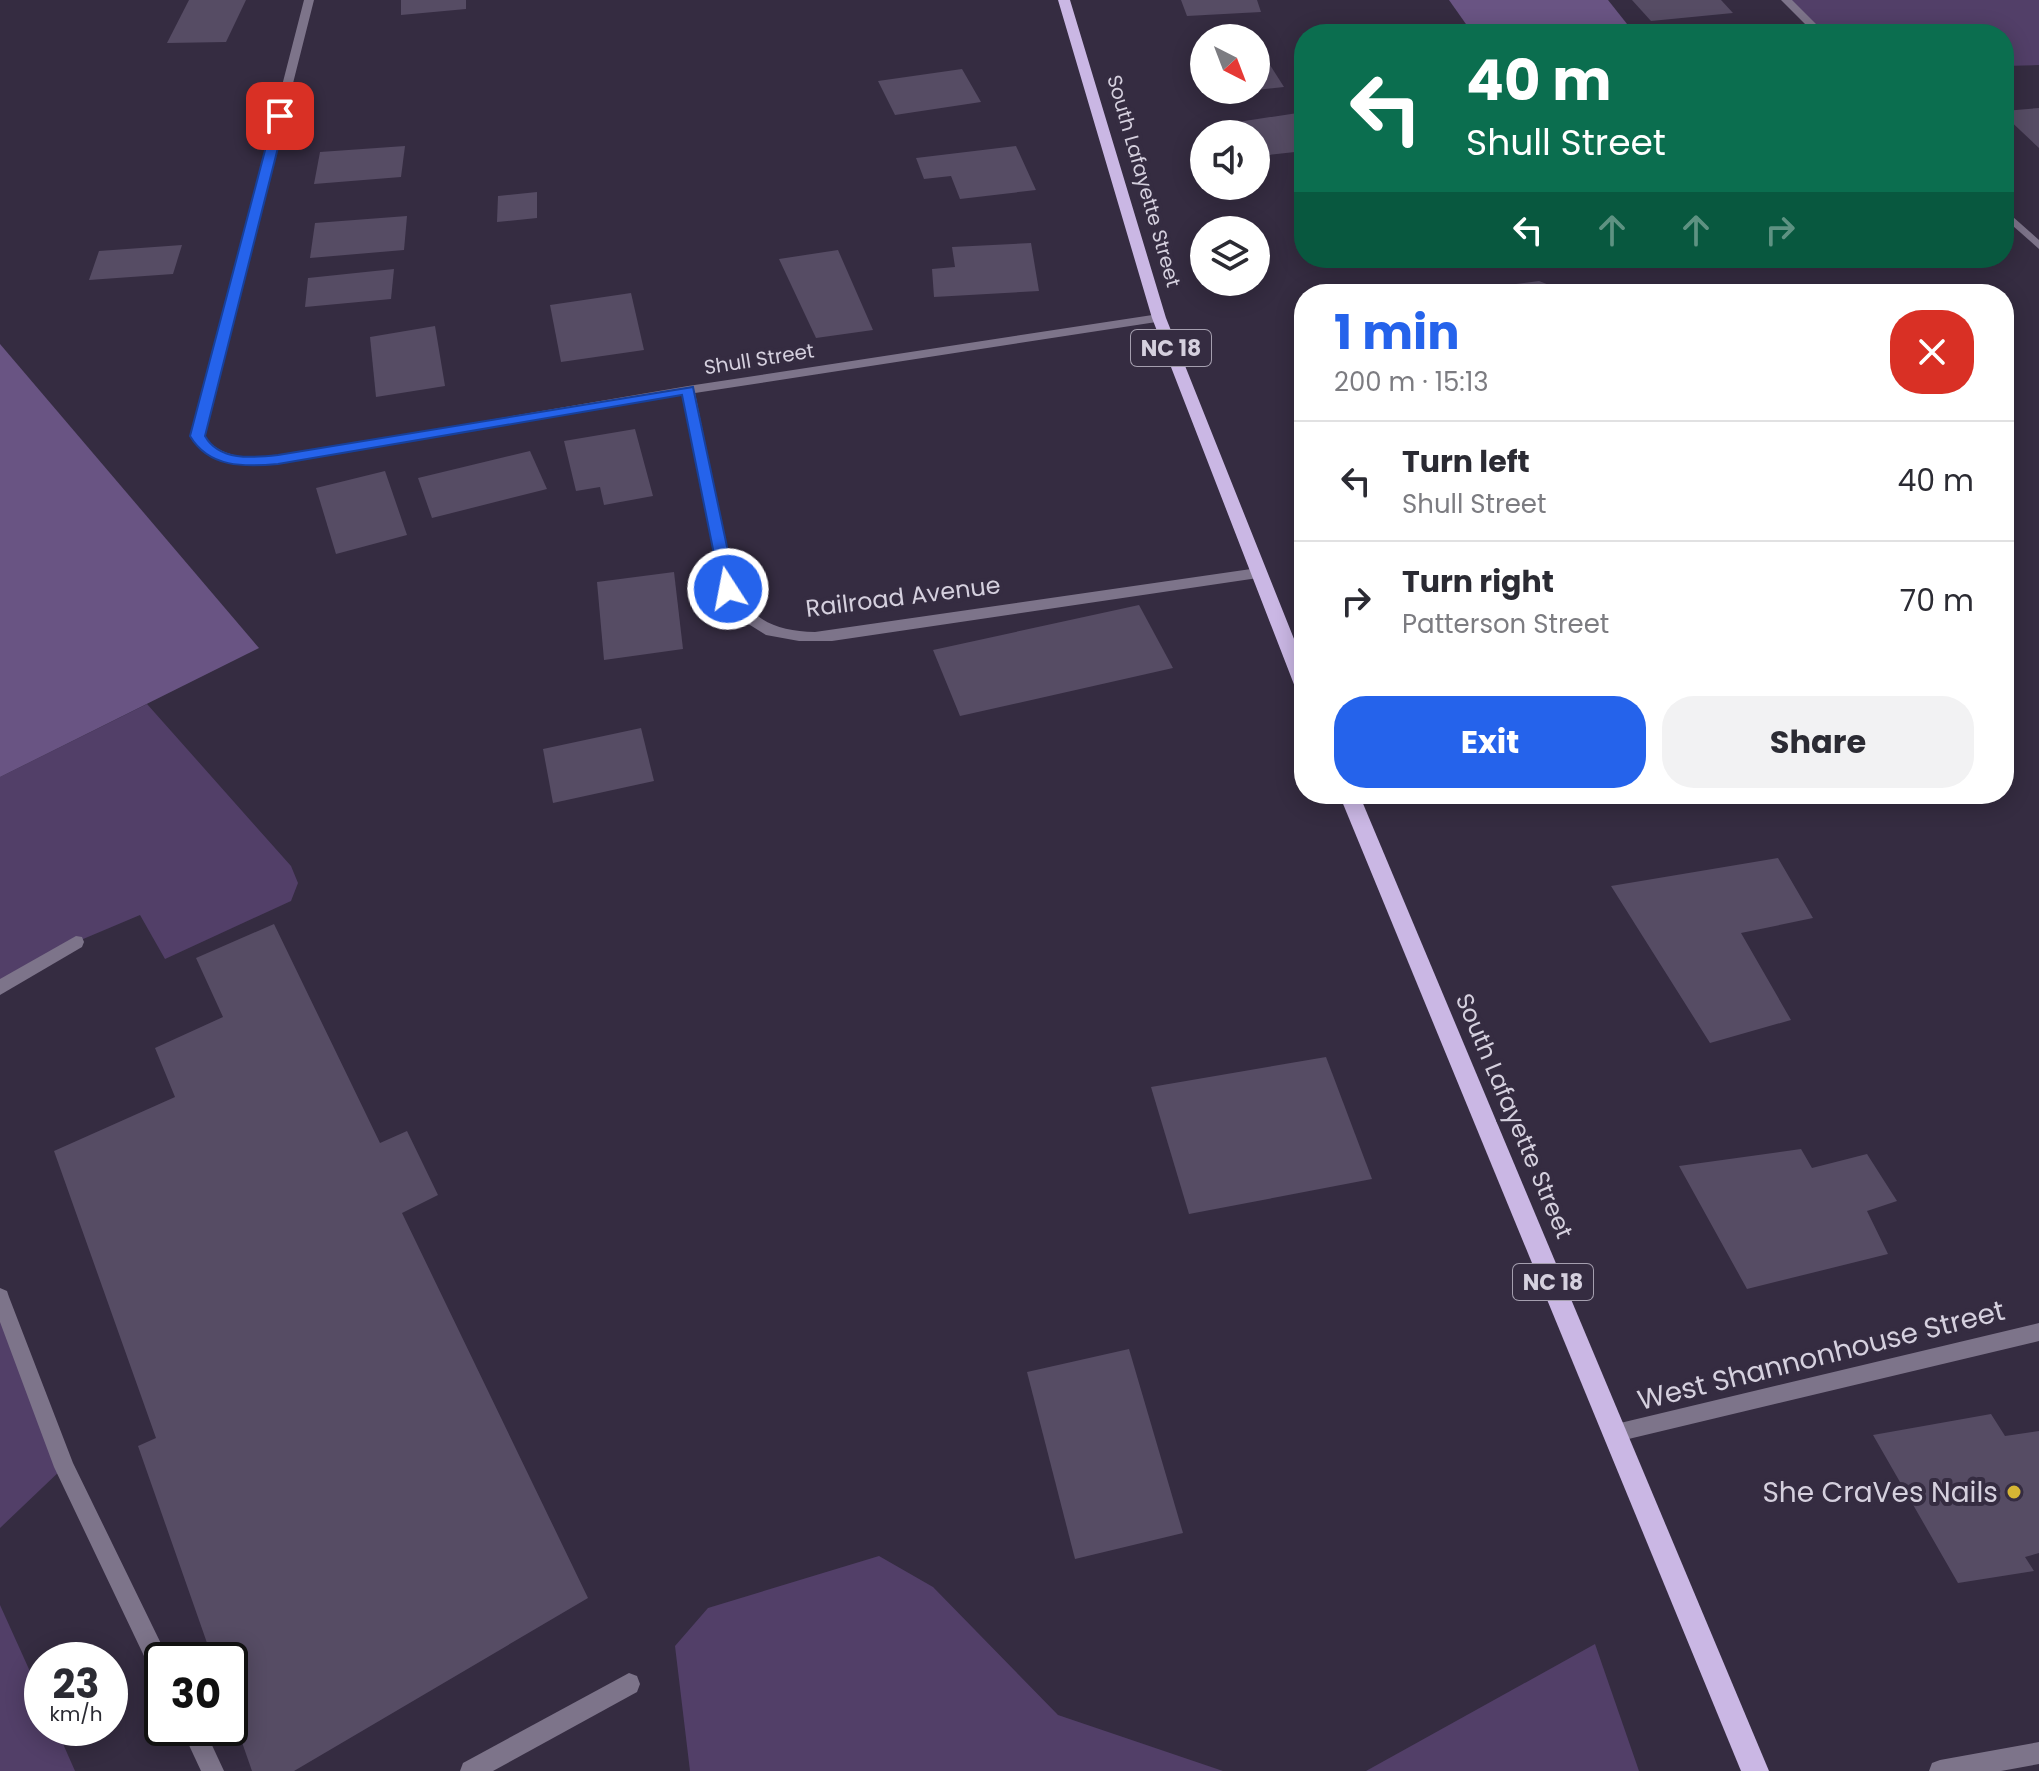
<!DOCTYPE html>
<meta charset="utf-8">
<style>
:root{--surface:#fff;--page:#f2f2f3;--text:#2b2b33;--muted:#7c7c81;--line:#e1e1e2;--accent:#2563eb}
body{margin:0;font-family:Poppins,sans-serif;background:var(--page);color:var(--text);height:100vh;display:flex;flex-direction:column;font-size:30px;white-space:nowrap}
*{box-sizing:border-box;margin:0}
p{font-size:26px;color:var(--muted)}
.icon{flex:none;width:44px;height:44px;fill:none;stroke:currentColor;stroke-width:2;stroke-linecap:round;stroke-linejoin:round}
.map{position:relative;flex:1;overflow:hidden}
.details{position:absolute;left:1294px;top:284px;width:720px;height:520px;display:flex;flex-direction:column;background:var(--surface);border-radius:32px;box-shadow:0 4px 20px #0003}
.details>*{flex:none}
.top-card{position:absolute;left:1294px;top:24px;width:720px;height:244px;border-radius:32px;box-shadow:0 4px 20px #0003;background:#0b6e4f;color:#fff;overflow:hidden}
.needle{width:52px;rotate:138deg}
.buttons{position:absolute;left:1190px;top:24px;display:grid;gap:16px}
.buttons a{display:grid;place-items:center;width:80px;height:80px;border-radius:50%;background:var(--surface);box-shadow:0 4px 20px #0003;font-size:40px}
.speed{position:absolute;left:24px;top:1642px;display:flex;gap:16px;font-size:40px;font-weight:700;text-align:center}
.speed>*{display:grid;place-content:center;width:104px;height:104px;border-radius:50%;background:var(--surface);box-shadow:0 4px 20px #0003;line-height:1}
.speed small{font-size:20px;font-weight:400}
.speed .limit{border:4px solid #111;border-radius:12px;background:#fff;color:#111}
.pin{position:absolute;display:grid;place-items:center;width:68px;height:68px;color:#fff;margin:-34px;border-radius:16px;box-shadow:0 4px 12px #0006}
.me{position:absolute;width:88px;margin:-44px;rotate:349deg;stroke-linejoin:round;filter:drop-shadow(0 0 6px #0008)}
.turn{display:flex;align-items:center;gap:28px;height:168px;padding:0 40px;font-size:36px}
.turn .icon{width:104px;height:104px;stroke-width:2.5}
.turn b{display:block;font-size:56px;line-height:68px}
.lanes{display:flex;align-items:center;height:76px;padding:0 40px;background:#0003;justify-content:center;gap:40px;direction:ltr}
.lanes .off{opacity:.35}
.round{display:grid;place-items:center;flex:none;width:84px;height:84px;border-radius:32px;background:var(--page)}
.summary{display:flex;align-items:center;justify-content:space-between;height:136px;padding:0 40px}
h1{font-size:48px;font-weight:700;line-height:60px;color:var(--accent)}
.button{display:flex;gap:16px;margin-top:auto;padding:16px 40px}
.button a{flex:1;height:92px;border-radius:32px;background:var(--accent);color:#fff;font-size:32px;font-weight:700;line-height:92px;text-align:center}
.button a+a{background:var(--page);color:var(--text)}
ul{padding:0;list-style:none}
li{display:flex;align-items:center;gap:24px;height:120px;padding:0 40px;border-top:2px solid var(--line)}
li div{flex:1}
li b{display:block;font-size:30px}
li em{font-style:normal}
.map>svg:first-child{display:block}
.green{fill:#523f68}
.forest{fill:#695483}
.building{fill:#564c64}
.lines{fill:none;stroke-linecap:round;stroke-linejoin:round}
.service{fill:#7d748a;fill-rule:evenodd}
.minor{fill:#7d748a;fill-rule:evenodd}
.primary{fill:#cab7e4;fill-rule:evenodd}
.route{fill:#2563eb;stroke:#184099;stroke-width:2}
.poi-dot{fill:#d6b534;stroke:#352c41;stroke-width:3}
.labels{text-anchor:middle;stroke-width:8;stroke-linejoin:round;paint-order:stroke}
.far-street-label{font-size:20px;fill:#d5d0de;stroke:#352c41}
.shield{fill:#352c41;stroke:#a59faf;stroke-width:2}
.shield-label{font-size:22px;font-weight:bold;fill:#d5d0de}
.street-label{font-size:24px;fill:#d5d0de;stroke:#352c41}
.near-street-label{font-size:28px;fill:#d5d0de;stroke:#352c41}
.near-poi-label{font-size:28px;fill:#d5d0de;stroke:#352c41;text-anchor:end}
</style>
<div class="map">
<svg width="2039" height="1771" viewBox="0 0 2039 1771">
<rect width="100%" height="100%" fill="#352c41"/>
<!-- green -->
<g class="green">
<polygon points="1786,0 2039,0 2039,65 2004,66 2004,34 1821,34"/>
<polygon points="147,704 291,866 298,883 291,901 165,959 140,915 76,942 0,988 0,777"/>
<polygon points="0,1297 64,1467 0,1528"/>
<polygon points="879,1556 933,1587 1058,1715 1223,1771 690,1771 675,1646 708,1608"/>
<polygon points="0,1605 42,1698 42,1728 56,1728 75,1771 0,1771"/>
<polygon points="1595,1644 1639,1771 1366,1771"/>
</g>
<!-- forest -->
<g class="forest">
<polygon points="1449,0 1608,0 1635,34 1473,34"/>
<polygon points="0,344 259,648 0,777"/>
</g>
<!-- building -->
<g class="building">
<polygon points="189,0 246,0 226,42 167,43"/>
<polygon points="401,0 466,0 466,9 401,15"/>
<polygon points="1181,0 1257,0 1261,12 1187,16"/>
<polygon points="1632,0 1721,0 1733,13 1651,21"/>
<polygon points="1256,43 1284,87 1256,90"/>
<polygon points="962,69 981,102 895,115 878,81"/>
<polygon points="2039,108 2039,148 2004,115 2004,111"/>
<polygon points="1304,112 1304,151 1260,156 1256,150 1256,134 1246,134 1238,122"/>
<polygon points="405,146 401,177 314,184 320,152"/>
<polygon points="1016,146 1036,190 960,199 951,176 924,179 916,158"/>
<polygon points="537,192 537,218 497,222 498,196"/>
<polygon points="407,216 404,250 310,258 315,223"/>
<polygon points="1031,243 1039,291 934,297 932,269 955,267 952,247"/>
<polygon points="182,245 173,274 89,280 99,251"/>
<polygon points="838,250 873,330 816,338 779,259"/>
<polygon points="394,269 391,299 305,307 308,278"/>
<polygon points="1539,281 1572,294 1452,294 1452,292"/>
<polygon points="631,293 644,350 561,362 550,305"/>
<polygon points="435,326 445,386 376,397 370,337"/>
<polygon points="635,429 653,496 604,505 600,487 576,491 564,441"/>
<polygon points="530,451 547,489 432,518 418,478"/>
<polygon points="385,471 407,535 336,554 316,488"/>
<polygon points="674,572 683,649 604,660 597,582"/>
<polygon points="1139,605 1173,668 960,716 933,650"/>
<polygon points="641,728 654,781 553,803 543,749"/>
<polygon points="1778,858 1813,918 1741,933 1791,1020 1710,1043 1611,886"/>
<polygon points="274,924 380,1143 407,1131 438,1195 402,1213 588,1598 294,1771 252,1771 230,1708 230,1660 213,1660 138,1446 156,1438 54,1151 175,1097 155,1048 223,1017 196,958"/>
<polygon points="1326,1057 1372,1179 1189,1214 1151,1087"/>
<polygon points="1801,1149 1812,1168 1867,1154 1897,1201 1867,1211 1888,1254 1747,1289 1679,1166"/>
<polygon points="1129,1349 1183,1533 1075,1559 1027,1372"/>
<polygon points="1991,1414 2005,1436 2039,1431 2039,1553 2025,1557 2034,1571 1958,1583 1873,1435"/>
</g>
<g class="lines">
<!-- service -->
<g class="service">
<polygon points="76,936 82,937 84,942 82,947 0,995 0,979"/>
<polygon points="0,1288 7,1291 9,1297 73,1463 169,1660 162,1660 162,1680 154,1677 54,1467 0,1322"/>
<polygon points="181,1728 204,1728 224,1771 201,1771"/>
<polygon points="2039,1742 2039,1764 2001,1771 1929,1771 1932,1763 1940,1760"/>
</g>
<!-- minor -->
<g class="minor">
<path d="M304 0H314L204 436C222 460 251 458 278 456L688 386 1159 314 1163 315V321L695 393 735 589C754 622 778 631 815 632L1258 568 1265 573 1258 578 832 641H799L766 635 742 620 730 605 721 589 683 395 278 464C243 466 214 468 192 436Z"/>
<polygon points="1781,0 1792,0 1826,34 1815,34"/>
<polygon points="2004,209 2039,240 2039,249 2004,218"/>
<polygon points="2039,1323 2039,1341 1616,1442 1609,1440 1606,1433 1609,1426 1616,1424"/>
<polygon points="629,1673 637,1676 640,1684 637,1692 493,1771 460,1771 463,1763"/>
</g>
<!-- primary -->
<g class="primary">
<polygon points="1058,0 1070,0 1166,318 1304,664 1304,693 1295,687 1152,318"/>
<polygon points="1339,794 1359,794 1769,1771 1741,1771"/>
</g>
</g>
<!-- route -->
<path class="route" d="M280 113 286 116 205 436C219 461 252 458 278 455L693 387 736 589 734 593H723L721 589 682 395 278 464C244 467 209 468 190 436L274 116Z"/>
<!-- markers -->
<circle class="poi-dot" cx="2014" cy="1492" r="8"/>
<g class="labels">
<!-- far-street labels -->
<g class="far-street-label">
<text transform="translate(1144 181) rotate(74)" y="7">South Lafayette Street</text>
<text transform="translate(759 359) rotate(-9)" y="7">Shull Street</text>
</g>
<!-- shield labels -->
<g class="shield">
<rect x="1131" y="330" width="80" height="36" rx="6"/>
<rect x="1513" y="1264" width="80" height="36" rx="6"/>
</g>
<g class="shield-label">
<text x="1171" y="356">NC 18</text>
<text x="1553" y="1290">NC 18</text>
</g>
<!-- street labels -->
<g class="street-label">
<text transform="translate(903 597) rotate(-7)" y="8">Railroad Avenue</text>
<text transform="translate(1514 1116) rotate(67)" y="8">South Lafayette Street</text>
</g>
<!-- near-street labels -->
<g class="near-street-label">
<text transform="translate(1821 1355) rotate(-14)" y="10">West Shannonhouse Street</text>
</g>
<!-- near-poi labels -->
<g class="near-poi-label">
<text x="1998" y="1502">She CraVes Nails</text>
</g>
</g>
</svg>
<div class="buttons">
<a><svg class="needle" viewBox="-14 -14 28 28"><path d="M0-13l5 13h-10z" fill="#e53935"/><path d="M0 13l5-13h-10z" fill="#7c7c81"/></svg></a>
<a><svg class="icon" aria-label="sound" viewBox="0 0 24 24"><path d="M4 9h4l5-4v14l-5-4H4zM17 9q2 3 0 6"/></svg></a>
<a><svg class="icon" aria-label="layers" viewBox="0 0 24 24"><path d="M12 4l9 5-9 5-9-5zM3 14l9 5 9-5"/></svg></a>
</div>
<div class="speed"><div>23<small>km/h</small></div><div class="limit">30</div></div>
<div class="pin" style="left:280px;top:116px;background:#d93025"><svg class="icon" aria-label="arrive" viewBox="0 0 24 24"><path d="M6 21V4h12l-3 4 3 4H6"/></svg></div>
<svg class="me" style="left:728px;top:589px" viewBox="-20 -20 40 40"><circle r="17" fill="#2563eb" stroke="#fff" stroke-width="3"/><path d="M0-11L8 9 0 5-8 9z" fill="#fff"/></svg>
<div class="top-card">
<div class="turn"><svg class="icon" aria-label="left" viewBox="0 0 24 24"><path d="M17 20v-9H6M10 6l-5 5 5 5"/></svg><div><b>40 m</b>Shull Street</div></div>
<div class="lanes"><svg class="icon" aria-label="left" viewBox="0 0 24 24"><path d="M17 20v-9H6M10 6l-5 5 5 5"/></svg><svg class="icon off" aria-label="ahead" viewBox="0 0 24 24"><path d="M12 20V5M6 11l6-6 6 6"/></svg><svg class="icon off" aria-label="ahead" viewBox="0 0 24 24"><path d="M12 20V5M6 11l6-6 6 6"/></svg><svg class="icon off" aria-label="right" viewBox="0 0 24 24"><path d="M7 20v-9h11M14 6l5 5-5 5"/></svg></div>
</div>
<section class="details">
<div class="summary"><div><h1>1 min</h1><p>200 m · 15:13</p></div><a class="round" style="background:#d93025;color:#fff"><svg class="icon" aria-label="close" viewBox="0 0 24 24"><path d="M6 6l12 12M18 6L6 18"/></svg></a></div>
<ul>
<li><svg class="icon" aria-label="left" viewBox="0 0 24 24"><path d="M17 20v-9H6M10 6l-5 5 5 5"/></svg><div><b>Turn left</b><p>Shull Street</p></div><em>40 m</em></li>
<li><svg class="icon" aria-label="right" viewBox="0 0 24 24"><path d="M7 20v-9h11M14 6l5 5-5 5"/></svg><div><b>Turn right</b><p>Patterson Street</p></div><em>70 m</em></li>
</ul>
<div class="button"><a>Exit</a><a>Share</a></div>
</section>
</div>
